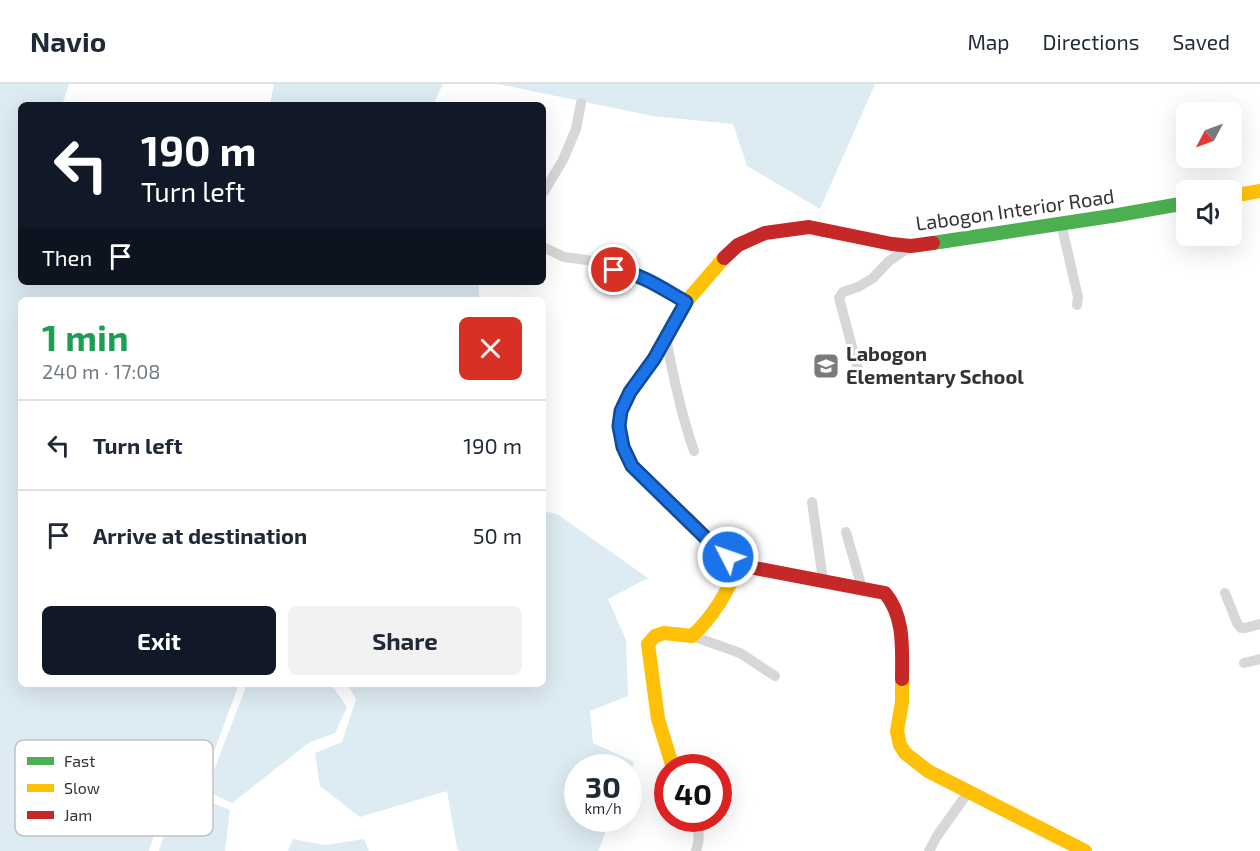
<!DOCTYPE html>
<meta charset="utf-8">
<style>
:root{--surface:#fff;--page:#f2f2f3;--text:#1f2937;--muted:#747a83;--line:#e0e1e3;--accent:#111827}
body{margin:0;font-family:"Exo 2",sans-serif;background:var(--page);color:var(--text);height:100vh;display:flex;flex-direction:column;font-size:22px;white-space:nowrap}
*{box-sizing:border-box;margin:0}
p{font-size:20px;color:var(--muted)}
.icon{flex:none;width:33px;height:33px;fill:none;stroke:currentColor;stroke-width:2;stroke-linecap:round;stroke-linejoin:round}
.map{position:relative;flex:1;overflow:hidden}
.sheet{position:absolute;left:18px;top:213px;width:528px;height:390px;display:flex;flex-direction:column;background:var(--surface);border-radius:9px;box-shadow:0 6px 24px #0002}
.sheet>*{flex:none}
.hud{position:absolute;left:18px;top:18px;width:528px;height:183px;border-radius:9px;box-shadow:0 6px 24px #0002;background:#111827;color:#fff;overflow:hidden}
.needle{width:39px;rotate:229deg}
.controls{position:absolute;left:1176px;top:18px;display:grid;gap:12px}
.controls a{display:grid;place-items:center;width:66px;height:66px;border-radius:9px;background:var(--surface);box-shadow:0 6px 24px #0002;font-size:30px}
.speed{position:absolute;left:564px;top:670px;display:flex;gap:12px;font-size:30px;font-weight:700;text-align:center}
.speed>*{display:grid;place-content:center;width:78px;height:78px;border-radius:50%;background:var(--surface);box-shadow:0 6px 24px #0002;line-height:1}
.speed small{font-size:15px;font-weight:400}
.speed .limit{border:9px solid #d22;background:#fff;color:#111}
.pin{position:absolute;display:grid;place-items:center;width:51px;height:51px;color:#fff;margin:-26px;border:3px solid #fff;border-radius:50%;box-shadow:0 2px 6px #0007}
.me{position:absolute;width:66px;margin:-33px;rotate:311deg;stroke-linejoin:round;filter:drop-shadow(0 0 4px #0008)}
.turn{display:flex;align-items:center;gap:21px;height:126px;padding:0 24px;font-size:27px}
.turn .icon{width:78px;height:78px;stroke-width:2.5}
.turn b{display:block;font-size:42px;line-height:51px}
.then{display:flex;align-items:center;height:57px;padding:0 24px;background:#0003;gap:12px;font-size:22px}
.round{display:grid;place-items:center;flex:none;width:63px;height:63px;border-radius:9px;background:var(--page)}
.overview{display:flex;align-items:center;justify-content:space-between;height:102px;padding:0 24px}
h1{font-size:36px;font-weight:700;line-height:45px;color:#1e9e55}
.button{display:flex;gap:12px;margin-top:auto;padding:12px 24px}
.button a{flex:1;height:69px;border-radius:9px;background:var(--accent);color:#fff;font-size:24px;font-weight:700;line-height:69px;text-align:center}
.button a+a{background:var(--page);color:var(--text)}
ul{padding:0;list-style:none}
li{display:flex;align-items:center;gap:18px;height:90px;padding:0 24px;border-top:2px solid var(--line)}
li div{flex:1}
li b{display:block;font-size:22px}
li em{font-style:normal}
header{display:flex;align-items:center;gap:36px;box-sizing:border-box;height:84px;padding:0 30px;background:var(--surface);border-bottom:2px solid var(--line)}
header strong{font-size:28px}
nav{display:flex;gap:33px;margin-inline-start:auto;font-size:21px}
.map>svg:first-child{display:block}
.water{fill:#ddebf3}
.lines{fill:none;stroke-linecap:round;stroke-linejoin:round}
.street{stroke:#d7d7d7;stroke-width:10}
.fast{stroke:#4caf50;stroke-width:14}
.slow{stroke:#ffc107;stroke-width:14}
.jam{stroke:#c62828;stroke-width:14}
.route-casing{stroke:#114b97;stroke-width:15}
.route{stroke:#1a73e8;stroke-width:10}
.labels{text-anchor:middle;stroke-width:6;stroke-linejoin:round;paint-order:stroke}
.street-label{font-size:20px;fill:#333;stroke:#fff}
.poi-label{font-size:20px;font-weight:bold;fill:#333;stroke:#fff;text-anchor:start}
.key{fill:#fff;stroke:#c2c2c2;stroke-width:1.5}
.key-label{font-size:16px;fill:#333}
</style>
<header>
<strong>Navio</strong>
<nav><a>Map</a><a>Directions</a><a>Saved</a></nav>
</header>
<div class="map">
<svg width="1260" height="767" viewBox="0 0 1260 767">
<rect width="100%" height="100%" fill="#fff"/>
<!-- water -->
<g class="water">
<polygon points="0,0 69,0 62,21 21,21 21,198 479,198 479,216 21,216 21,600 239,600 200,705 159,735 149,767 0,767"/>
<polygon points="274,0 443,0 433,21 270,21"/>
<polygon points="498,0 875,0 820,125 747,82 733,40 652,32"/>
<polygon points="543,427 557,430 648,494 608,515 626,556 628,612 590,627 593,659 634,678 629,692 628,684 578,684 578,735 611,735 598,767 460,767 457,764 447,707 360,733 320,702 315,669 342,658 356,615 347,600 543,600"/>
<polygon points="247,600 331,600 347,623 335,649 310,658 232,719 206,707"/>
<polygon points="200,714 230,726 225,767 159,767 168,739"/>
<polygon points="293,755 325,761 364,755 369,767 288,767"/>
</g>
<g class="lines">
<!-- street -->
<g class="street">
<polyline points="543,109 563,76 576,45 581,19"/>
<polyline points="1061,139 1078,213 1077,221"/>
<polyline points="543,163 564,173 587,176 614,185 634,190 654,199 686,218"/>
<path d="M666 254C673 292 681 330 694 367"/>
<polyline points="861,296 839,214 843,208 858,203 873,194 889,177 911,162"/>
<polyline points="812,418 823,496"/>
<polyline points="846,448 862,504"/>
<polyline points="1225,509 1237,539 1241,544 1245,544 1260,540"/>
<polyline points="692,552 740,569 775,592"/>
<polyline points="1244,579 1260,575"/>
<path d="M695 735C699 745 700 757 696 767"/>
<polyline points="929,767 937,752 969,707"/>
</g>
<!-- fast -->
<polyline class="fast" points="933,159 1118,131 1186,119"/>
<!-- slow -->
<g class="slow">
<polyline points="1232,112 1260,107"/>
<polyline points="687,435 632,382 623,363 619,342 621,327 630,308 654,275 686,218 724,174"/>
<polyline points="902,595 902,618 897,647 900,661 905,669 928,687 1085,767"/>
<path d="M673 684 658 635 648 560 655 552 664 549 692 552C714 532 727 508 739 481"/>
</g>
<!-- jam -->
<g class="jam">
<polyline points="724,174 738,161 765,149 809,143 892,160 911,162 933,159"/>
<path d="M687 435 717 465 739 481 885 509C905 533 902 565 902 595"/>
</g>
</g>
<g class="lines">
<defs>
<path id="route" d="M614 186C641 189 663 205 686 218L654 275 630 308 621 327 619 342 623 363 632 382 717 465 728 473"/>
</defs>
<!-- route casing -->
<use href="#route" class="route-casing"/>
<!-- route -->
<use href="#route" class="route"/>
</g>
<!-- icons -->
<defs>
<symbol id="school-square" viewBox="-11 -11 22 22"><rect x="-9" y="-9" width="18" height="18" rx="4" fill="#7a7a7a" stroke="#fff"/><path d="M0-5L7-2L0 1L-7-2ZM-4 1L0 2.5L4 1V4Q0 6-4 4Z" fill="#fff"/></symbol>
</defs>
<g fill-rule="evenodd">
<use href="#school-square" x="811" y="267" width="30" height="30"/>
</g>
<g class="labels">
<!-- street labels -->
<g class="street-label">
<text transform="translate(1015 126) rotate(-8)" y="7">Labogon Interior Road</text>
</g>
<!-- poi labels -->
<g class="poi-label">
<text x="846" y="277">Labogon<tspan x="846" dy="23">Elementary School</tspan></text>
</g>
</g>
<!-- legend -->
<rect x="15" y="656" width="198" height="96" rx="9" class="key"/>
<rect x="27" y="673" width="27" height="8" fill="#4caf50"/>
<rect x="27" y="700" width="27" height="8" fill="#ffc107"/>
<rect x="27" y="727" width="27" height="8" fill="#c62828"/>
<g class="key-label">
<text x="64" y="683">Fast</text>
<text x="64" y="710">Slow</text>
<text x="64" y="737">Jam</text>
</g>
</svg>
<div class="controls">
<a><svg class="needle" viewBox="-14 -14 28 28"><path d="M0-13l5 13h-10z" fill="#e53935"/><path d="M0 13l5-13h-10z" fill="#747a83"/></svg></a>
<a><svg class="icon" aria-label="sound" viewBox="0 0 24 24"><path d="M4 9h4l5-4v14l-5-4H4zM17 9q2 3 0 6"/></svg></a>
</div>
<div class="speed"><div>30<small>km/h</small></div><div class="limit">40</div></div>
<div class="pin" style="left:614px;top:186px;background:#d93025"><svg class="icon" aria-label="arrive" viewBox="0 0 24 24"><path d="M6 21V4h12l-3 4 3 4H6"/></svg></div>
<svg class="me" style="left:728px;top:473px" viewBox="-20 -20 40 40"><circle r="17" fill="#1a73e8" stroke="#fff" stroke-width="3"/><path d="M0-11L8 9 0 5-8 9z" fill="#fff"/></svg>
<div class="hud">
<div class="turn"><svg class="icon" aria-label="left" viewBox="0 0 24 24"><path d="M17 20v-9H6M10 6l-5 5 5 5"/></svg><div><b>190 m</b>Turn left</div></div>
<div class="then">Then<svg class="icon" aria-label="arrive" viewBox="0 0 24 24"><path d="M6 21V4h12l-3 4 3 4H6"/></svg></div>
</div>
<section class="sheet">
<div class="overview"><div><h1>1 min</h1><p>240 m · 17:08</p></div><a class="round" style="background:#d93025;color:#fff"><svg class="icon" aria-label="close" viewBox="0 0 24 24"><path d="M6 6l12 12M18 6L6 18"/></svg></a></div>
<ul>
<li><svg class="icon" aria-label="left" viewBox="0 0 24 24"><path d="M17 20v-9H6M10 6l-5 5 5 5"/></svg><div><b>Turn left</b></div><em>190 m</em></li>
<li><svg class="icon" aria-label="arrive" viewBox="0 0 24 24"><path d="M6 21V4h12l-3 4 3 4H6"/></svg><div><b>Arrive at destination</b></div><em>50 m</em></li>
</ul>
<div class="button"><a>Exit</a><a>Share</a></div>
</section>
</div>
